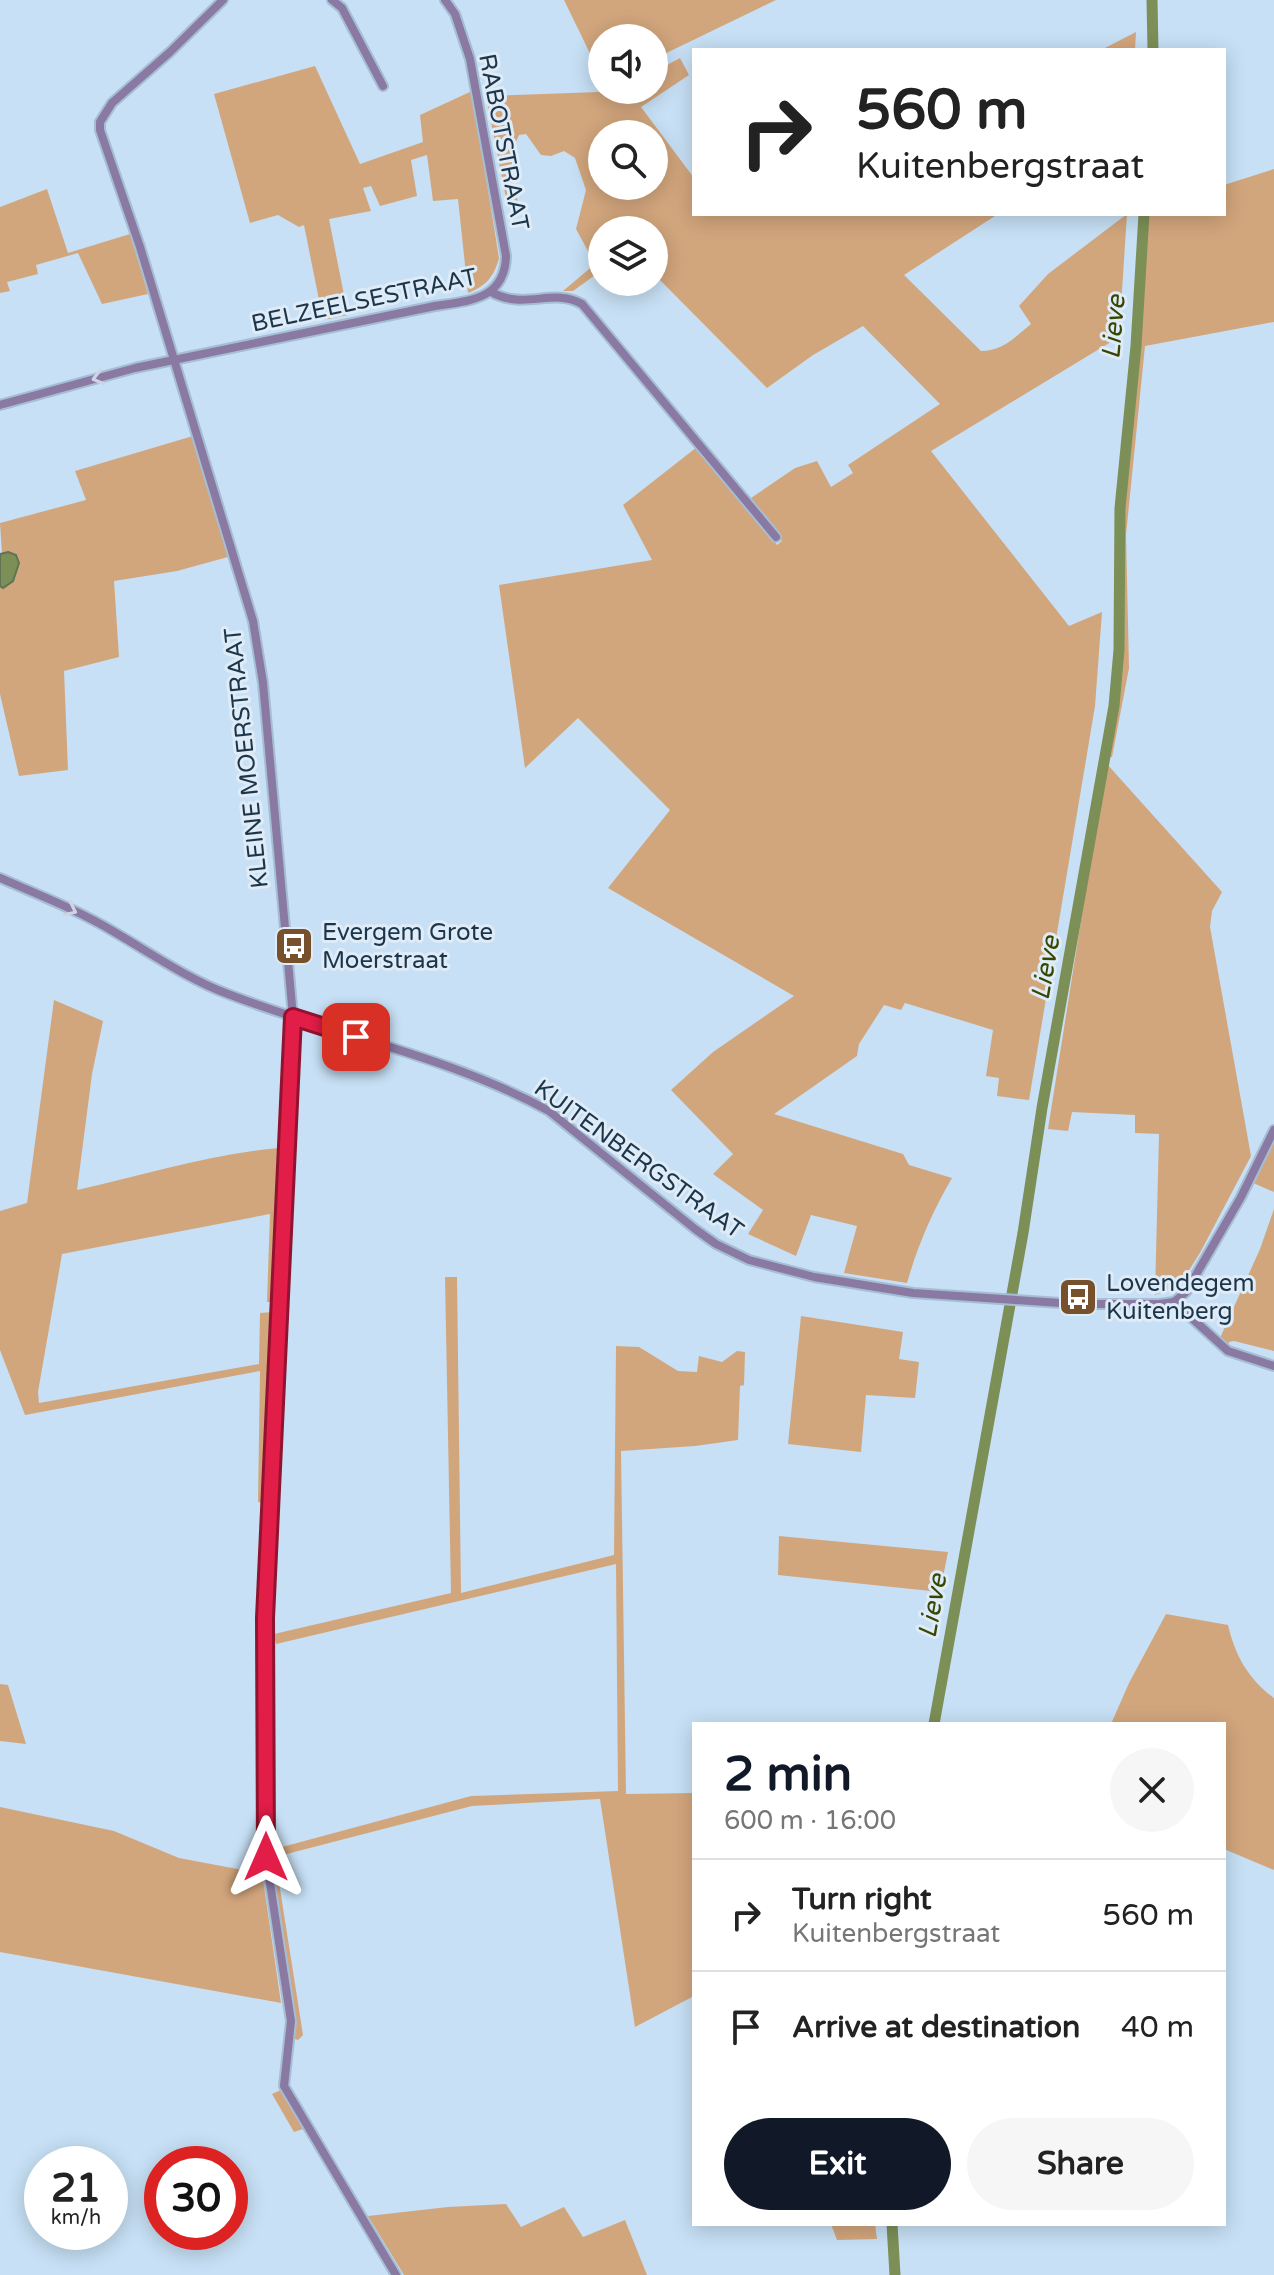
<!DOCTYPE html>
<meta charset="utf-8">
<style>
:root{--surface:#fff;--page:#f6f6f6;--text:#222;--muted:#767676;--line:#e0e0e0;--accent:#111827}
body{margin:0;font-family:"Varela Round",sans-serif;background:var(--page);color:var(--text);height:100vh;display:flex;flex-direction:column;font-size:30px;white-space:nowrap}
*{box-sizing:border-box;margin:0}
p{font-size:26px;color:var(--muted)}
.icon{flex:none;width:44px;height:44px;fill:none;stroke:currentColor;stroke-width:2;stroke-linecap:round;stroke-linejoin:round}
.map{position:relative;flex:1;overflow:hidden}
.details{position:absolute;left:692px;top:1722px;width:534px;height:504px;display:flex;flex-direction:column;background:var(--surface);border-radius:0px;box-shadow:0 4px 20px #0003}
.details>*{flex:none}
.top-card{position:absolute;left:692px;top:48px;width:534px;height:168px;border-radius:0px;box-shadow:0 4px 20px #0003;background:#fff;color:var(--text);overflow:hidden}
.tools{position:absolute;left:588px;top:24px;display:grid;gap:16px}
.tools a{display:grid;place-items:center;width:80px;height:80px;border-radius:50%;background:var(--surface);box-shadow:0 4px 20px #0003;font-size:40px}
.speed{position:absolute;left:24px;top:2146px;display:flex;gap:16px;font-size:40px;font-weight:700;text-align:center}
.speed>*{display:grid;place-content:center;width:104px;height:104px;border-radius:50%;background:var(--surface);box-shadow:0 4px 20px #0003;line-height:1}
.speed small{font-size:20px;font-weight:400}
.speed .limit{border:12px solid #d22;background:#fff;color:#111}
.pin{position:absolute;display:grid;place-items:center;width:68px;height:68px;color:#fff;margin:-34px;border-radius:16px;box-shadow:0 4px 12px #0006}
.me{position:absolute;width:88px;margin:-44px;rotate:0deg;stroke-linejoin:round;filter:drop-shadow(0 0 6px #0008)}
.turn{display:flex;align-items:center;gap:28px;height:168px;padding:0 32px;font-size:36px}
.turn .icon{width:104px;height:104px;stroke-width:2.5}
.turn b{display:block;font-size:56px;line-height:68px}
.round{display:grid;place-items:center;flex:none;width:84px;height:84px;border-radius:42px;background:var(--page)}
.overview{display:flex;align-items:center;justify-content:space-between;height:136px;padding:0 32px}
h1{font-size:48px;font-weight:700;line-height:60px;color:var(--accent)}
.cta{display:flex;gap:16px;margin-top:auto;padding:16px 32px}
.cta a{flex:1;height:92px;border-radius:48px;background:var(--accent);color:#fff;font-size:32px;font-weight:700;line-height:92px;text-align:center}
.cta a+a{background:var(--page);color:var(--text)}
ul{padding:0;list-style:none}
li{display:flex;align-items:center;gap:24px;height:112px;padding:0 32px;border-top:2px solid var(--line)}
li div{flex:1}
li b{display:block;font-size:30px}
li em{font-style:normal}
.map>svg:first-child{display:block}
.green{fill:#d2a67d;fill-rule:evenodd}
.water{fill:#7c8f57;stroke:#5f7453;stroke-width:2}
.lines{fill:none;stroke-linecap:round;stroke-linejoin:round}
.canal{stroke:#7c8f57;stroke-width:11}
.street-casing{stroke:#a5bed3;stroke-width:12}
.street{stroke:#8a79a2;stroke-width:8}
.oneway{stroke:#ced4e5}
.route-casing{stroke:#92132f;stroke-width:20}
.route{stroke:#e11d48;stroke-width:14}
.labels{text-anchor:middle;stroke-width:6;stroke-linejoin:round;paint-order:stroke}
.street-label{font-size:24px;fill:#1b354a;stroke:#dfebf6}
.poi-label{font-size:24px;fill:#1b354a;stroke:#dfebf6;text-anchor:start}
.water-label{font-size:26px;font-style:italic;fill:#364703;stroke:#dfebf6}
</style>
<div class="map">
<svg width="1274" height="2275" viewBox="0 0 1274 2275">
<rect width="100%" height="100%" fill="#c7e0f5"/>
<!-- green -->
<g class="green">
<polygon points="564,0 776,0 654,59 654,38 602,38 602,78"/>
<polygon points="1136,32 1135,50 1101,50"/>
<path d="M680 58 689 75 641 107 694 178V214H998L904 275 981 351C1003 351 1015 337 1031 324L1019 306 1048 274 1127 214 1119 337 931 451 1069 626 1102 612 1095 706 1029 1100 997 1096 999 1078 986 1076 993 1030 905 1003 901 1010 884 1005 859 1044 857 1056 774 1114 903 1154 909 1165 952 1178C932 1212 918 1245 907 1283L844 1273 857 1226 811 1215 796 1256 748 1234 763 1210 713 1174 733 1154 671 1090 713 1052 794 996 608 888 670 810 578 718 525 768 499 585 652 560 623 505 697 447 777 545 782 541 751 498 795 468 817 461 831 487 853 473 848 465 940 404 863 326 813 355 767 388 654 274V230H602V270L573 291H563L595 264 576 229 586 190 575 158 564 151 551 156 541 155 526 134 519 135 515 144 517 159 512 175 518 202 507 203 486 96 654 90V72ZM602 134H654V186H602Z"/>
<path d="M315 66 360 164 423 142 420 115 472 91 499 258C494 277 486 286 468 293L458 199 433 201 427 155 411 160 417 196 380 206 371 186 363 188 371 211 329 219 348 315 323 320 304 225 299 227 278 215 250 223 214 94Z"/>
<polygon points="1274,169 1274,322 1145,346 1126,535 1129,668 1112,757 1107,757 1117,709 1122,651 1121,544 1131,421 1140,346 1148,214 1224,214 1224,185"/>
<polygon points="47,189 68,253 130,234 148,294 102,304 78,253 36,265 38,274 7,282 10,291 0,293 0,207"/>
<polygon points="193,436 228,557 177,571 114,581 119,657 64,671 68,770 19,776 0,694 0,586 3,588 13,581 19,563 8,552 2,553 0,523 86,500 75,471"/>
<polygon points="1106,763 1222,892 1212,911 1210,927 1251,1156 1201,1251 1183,1280 1176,1287 1155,1295 1159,1134 1135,1133 1135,1115 1072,1112 1068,1131 1048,1129"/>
<path d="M54 1000 103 1021 92 1074 77 1190C145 1175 210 1154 279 1148L272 1302H267L270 1214 62 1254 38 1392 39 1403 259 1364 260 1313 272 1312 264 1503 258 1502 260 1371 25 1415 0 1350V1211L27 1203Z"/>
<polygon points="1274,1134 1274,1192 1251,1182"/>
<polygon points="1274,1209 1274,1351 1234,1341 1229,1342 1228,1345 1220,1338 1260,1249"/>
<polygon points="445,1277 457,1277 461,1593 614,1555 616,1346 639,1347 678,1371 697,1372 699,1356 722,1362 737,1351 745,1352 744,1385 740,1386 738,1440 695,1446 621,1451 626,1794 694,1793 694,1996 635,2027 600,1799 472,1806 275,1857 303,2035 298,2040 292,2038 295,2026 269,1859 271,1858 271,1850 471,1796 618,1791 616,1564 276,1644 274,1634 451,1593"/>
<polygon points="801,1316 903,1332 899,1359 919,1362 915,1398 866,1395 861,1452 788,1444"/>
<polygon points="779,1536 948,1552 940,1592 778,1575"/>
<path d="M1166 1614 1228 1625C1235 1655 1248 1679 1274 1698V1870L1224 1849V1724H1111L1129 1683Z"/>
<polygon points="0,1684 8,1685 26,1744 0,1741"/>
<polygon points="0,1807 114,1831 179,1858 258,1873 263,1879 281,2003 0,1952"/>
<polygon points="281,2090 303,2129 294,2132 272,2094"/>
<polygon points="506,2204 521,2227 564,2207 583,2237 625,2220 647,2275 404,2275 368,2216 448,2207"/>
<polygon points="831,2224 875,2224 877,2239 837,2240"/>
</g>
<!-- water -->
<polygon class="water" points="8,552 16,555 19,563 13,581 3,588 0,586 0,554"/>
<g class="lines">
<!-- canal -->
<g class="canal">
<polyline points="1152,0 1153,50"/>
<polyline points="934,1724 1023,1233 1042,1108 1114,706 1119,650 1120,508 1136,346 1144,214"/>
<polyline points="892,2224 895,2275"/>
</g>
<defs>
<g id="street">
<polyline points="223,0 170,52 112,103 100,122 100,130 140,247 253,621 263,683 293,1017 265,1618 266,1857 291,2021 284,2086 396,2275"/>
<polyline points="332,0 342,8 383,86"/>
<path d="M491 292C525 311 553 287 582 304L776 537"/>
<path d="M0 405 135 368 435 306C468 301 505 300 506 256L470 59 455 14 445 0"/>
<path d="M0 878C39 895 80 911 116 933 152 954 188 979 228 994 334 1035 449 1056 549 1111L695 1229 716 1244 749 1260 814 1277 913 1293 1075 1304H1159L1174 1302 1186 1292 1241 1197 1274 1130"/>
<polyline points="1174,1302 1228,1351 1274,1366"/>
</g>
</defs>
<!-- street casing -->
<use href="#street" class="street-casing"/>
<!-- street -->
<use href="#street" class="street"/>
</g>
<!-- one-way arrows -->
<defs><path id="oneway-chevron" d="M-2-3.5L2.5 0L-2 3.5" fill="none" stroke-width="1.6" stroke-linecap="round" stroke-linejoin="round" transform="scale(2)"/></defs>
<g class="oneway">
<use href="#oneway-chevron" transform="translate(98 378) rotate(165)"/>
<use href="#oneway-chevron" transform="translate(71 910) rotate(26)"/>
</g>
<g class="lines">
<defs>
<polyline id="route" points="266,1857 265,1618 293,1017 356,1037"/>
</defs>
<!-- route casing -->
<use href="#route" class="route-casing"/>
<!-- route -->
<use href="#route" class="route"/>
</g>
<!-- icons -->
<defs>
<symbol id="bus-square" viewBox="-11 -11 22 22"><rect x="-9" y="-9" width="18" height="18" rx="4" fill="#76512c" stroke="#dfebf6"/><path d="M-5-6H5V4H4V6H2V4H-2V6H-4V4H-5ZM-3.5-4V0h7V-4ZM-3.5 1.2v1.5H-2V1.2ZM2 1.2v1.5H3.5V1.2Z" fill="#fff"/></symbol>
</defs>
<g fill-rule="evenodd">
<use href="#bus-square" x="272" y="924" width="44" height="44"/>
<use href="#bus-square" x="1056" y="1275" width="44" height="44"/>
</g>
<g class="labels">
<!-- street labels -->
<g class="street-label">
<text transform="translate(504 142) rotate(79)" y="8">RABOTSTRAAT</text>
<text transform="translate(364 300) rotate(-12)" y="8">BELZEELSESTRAAT</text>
<text transform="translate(246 758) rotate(-96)" y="8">KLEINE MOERSTRAAT</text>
<text transform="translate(639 1159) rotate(36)" y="8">KUITENBERGSTRAAT</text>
</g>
<!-- poi labels -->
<g class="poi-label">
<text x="322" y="940">Evergem Grote<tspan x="322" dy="28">Moerstraat</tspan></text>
<text x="1106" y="1291">Lovendegem<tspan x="1106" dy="28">Kuitenberg</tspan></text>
</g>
<!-- water labels -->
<g class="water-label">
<text transform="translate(1113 327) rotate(-85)" y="9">Lieve</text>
<text transform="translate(1045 968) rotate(-80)" y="9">Lieve</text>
<text transform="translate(932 1606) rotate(-80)" y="9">Lieve</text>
</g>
</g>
</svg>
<div class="tools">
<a><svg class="icon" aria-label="sound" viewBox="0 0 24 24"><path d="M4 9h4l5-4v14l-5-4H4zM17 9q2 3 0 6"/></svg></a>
<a><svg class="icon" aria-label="search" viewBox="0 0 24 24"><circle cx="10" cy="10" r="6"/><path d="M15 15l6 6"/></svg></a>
<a><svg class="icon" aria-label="layers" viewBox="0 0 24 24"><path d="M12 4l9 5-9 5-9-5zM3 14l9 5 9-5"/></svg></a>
</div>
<div class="speed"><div>21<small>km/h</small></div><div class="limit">30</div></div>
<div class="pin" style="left:356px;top:1037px;background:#d93025"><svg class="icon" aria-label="arrive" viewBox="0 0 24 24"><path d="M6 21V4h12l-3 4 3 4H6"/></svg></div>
<svg class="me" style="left:266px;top:1857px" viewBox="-20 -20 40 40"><path d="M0-17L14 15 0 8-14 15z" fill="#e11d48" stroke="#fff" stroke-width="4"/></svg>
<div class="top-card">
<div class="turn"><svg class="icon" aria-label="right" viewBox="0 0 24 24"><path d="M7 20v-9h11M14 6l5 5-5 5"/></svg><div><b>560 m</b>Kuitenbergstraat</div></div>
</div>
<section class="details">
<div class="overview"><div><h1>2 min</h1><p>600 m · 16:00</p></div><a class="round"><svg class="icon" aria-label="close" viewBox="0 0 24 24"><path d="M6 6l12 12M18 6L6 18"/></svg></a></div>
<ul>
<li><svg class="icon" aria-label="right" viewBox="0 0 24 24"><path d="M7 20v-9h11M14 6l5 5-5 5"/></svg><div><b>Turn right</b><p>Kuitenbergstraat</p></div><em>560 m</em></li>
<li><svg class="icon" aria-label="arrive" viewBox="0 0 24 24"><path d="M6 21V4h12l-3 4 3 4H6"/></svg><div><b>Arrive at destination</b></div><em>40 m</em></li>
</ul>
<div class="cta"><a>Exit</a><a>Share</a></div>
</section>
</div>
